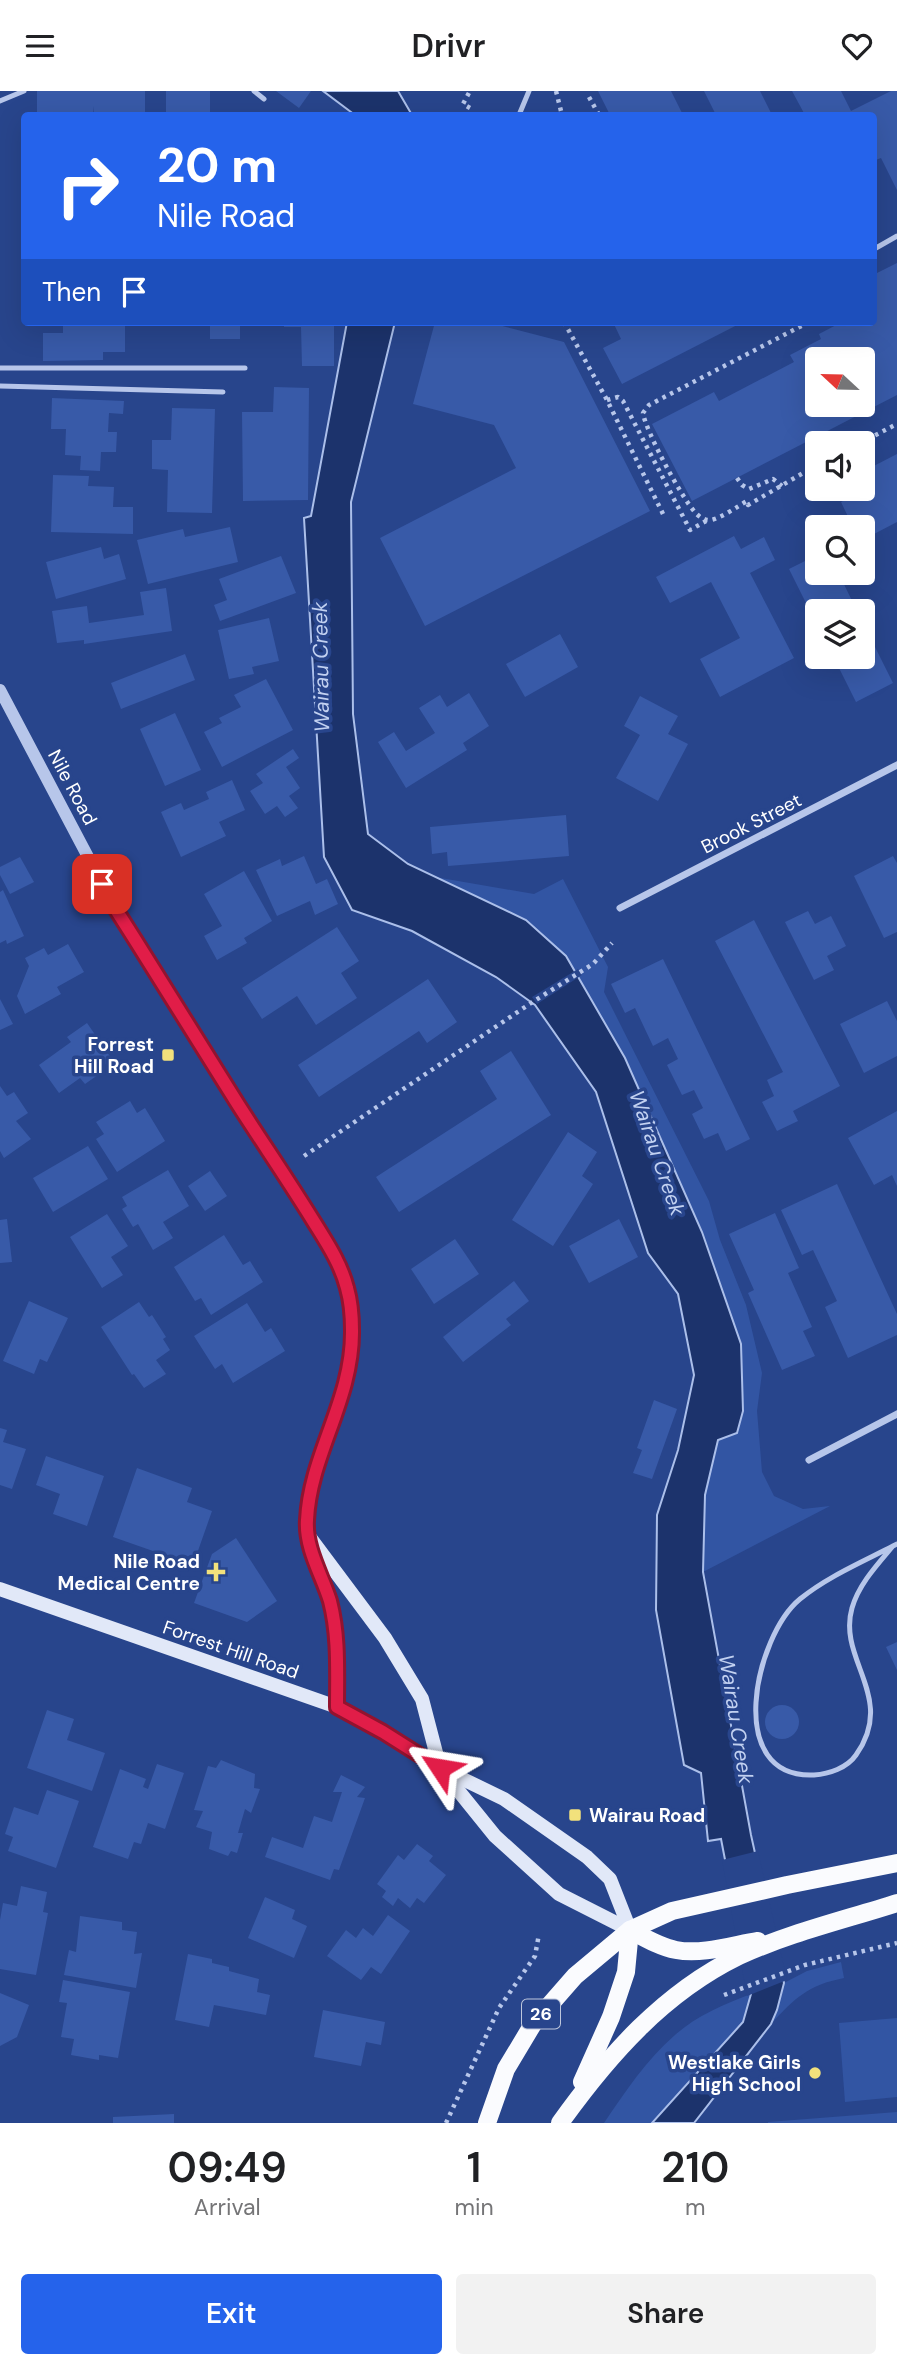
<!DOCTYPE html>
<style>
:root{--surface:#fff;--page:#f2f2f2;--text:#202124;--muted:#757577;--accent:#2563eb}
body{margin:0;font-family:"DM Sans",sans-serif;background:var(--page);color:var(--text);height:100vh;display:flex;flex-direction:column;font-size:26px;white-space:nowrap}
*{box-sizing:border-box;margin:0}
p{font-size:23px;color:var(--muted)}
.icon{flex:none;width:38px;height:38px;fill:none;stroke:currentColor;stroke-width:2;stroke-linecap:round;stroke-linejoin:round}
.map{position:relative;height:2032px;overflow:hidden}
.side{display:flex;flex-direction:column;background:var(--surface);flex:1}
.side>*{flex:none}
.top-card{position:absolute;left:21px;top:21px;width:856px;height:214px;border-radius:7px;box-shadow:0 7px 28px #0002;background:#2563eb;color:#fff;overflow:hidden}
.needle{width:46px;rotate:292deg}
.fabs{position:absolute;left:805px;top:256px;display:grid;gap:14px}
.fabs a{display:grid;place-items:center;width:70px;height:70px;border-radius:7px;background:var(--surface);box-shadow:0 7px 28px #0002;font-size:35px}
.pin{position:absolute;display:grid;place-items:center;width:60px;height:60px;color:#fff;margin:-30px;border-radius:14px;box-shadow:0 4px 10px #0006}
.me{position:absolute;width:77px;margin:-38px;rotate:303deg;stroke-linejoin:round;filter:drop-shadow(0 0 5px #0008)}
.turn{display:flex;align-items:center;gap:24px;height:147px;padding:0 21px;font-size:32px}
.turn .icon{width:91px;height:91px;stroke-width:2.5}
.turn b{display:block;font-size:49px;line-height:60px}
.then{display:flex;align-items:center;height:66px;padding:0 21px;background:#0003;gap:14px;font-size:26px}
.eta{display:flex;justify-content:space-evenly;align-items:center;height:119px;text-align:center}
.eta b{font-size:42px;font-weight:600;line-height:49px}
.button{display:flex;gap:14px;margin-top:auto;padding:14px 21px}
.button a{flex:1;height:80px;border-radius:7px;background:var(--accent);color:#fff;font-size:28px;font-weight:600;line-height:80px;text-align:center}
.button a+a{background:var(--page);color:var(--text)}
header{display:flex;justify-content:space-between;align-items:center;height:91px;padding:0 21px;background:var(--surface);font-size:32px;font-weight:600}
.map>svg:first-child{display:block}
.green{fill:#3255a3}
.water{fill:#1c336c;stroke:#abbfea;stroke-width:2}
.pier{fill:#28458c}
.building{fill:#385aa8;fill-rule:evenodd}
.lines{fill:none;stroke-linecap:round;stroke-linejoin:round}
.path{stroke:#b7c6ea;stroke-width:4.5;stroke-dasharray:3.5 5;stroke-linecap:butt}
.service{stroke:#b7c6ea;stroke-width:5}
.minor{stroke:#b7c6ea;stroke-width:7}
.tertiary{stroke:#b7c6ea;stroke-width:12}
.secondary{stroke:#e1e8f8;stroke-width:14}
.primary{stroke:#fafbfe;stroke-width:18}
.route-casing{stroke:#92132f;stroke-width:18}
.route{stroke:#e11d48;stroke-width:12}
.poi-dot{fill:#f2e17c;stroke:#28458c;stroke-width:2.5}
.labels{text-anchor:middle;stroke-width:7;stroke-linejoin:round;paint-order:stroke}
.shield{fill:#28458c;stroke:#bec7dc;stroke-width:2}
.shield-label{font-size:18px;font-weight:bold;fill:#fff}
.street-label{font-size:19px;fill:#fff;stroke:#28458c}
.poi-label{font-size:19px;font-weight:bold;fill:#fff;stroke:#28458c;text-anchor:end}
.water-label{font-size:21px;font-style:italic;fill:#c2d1f1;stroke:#28458c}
</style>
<header><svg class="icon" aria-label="menu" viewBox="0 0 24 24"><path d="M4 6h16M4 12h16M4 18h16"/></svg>Drivr<svg class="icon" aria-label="heart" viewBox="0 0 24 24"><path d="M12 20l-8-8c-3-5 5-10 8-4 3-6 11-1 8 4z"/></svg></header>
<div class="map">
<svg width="897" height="2032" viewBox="0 0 897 2032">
<rect width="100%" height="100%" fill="#28458c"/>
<!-- green -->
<g class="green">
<polygon points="435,786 534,803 563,788 608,876 604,901 709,1110 720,1149 746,1214 762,1282 757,1320 762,1381 774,1405 803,1418 830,1415 703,1481 704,1404 741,1253 702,1141 625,967 566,865"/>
<path d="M841 1871 844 1887C808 1894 795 1907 771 1933L777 1919 784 1892 807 1880Z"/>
<path d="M751 1903 743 1931 652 2032H604C625 2001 646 1969 675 1944 696 1925 725 1913 751 1903Z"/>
<polygon points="897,1927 897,2006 845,2011 839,1932"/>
<polygon points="897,2021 897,2032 768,2032 768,2031"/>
</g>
<!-- water -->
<g class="water">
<polygon points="323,0 398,0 412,24 355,24"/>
<polygon points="347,231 395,231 351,411 353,623 368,743 408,773 526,829 566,865 625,967 702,1141 741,1253 743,1320 737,1342 718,1349 705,1404 703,1481 751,1744 784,1892 777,1919 771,1933 694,2032 652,2032 743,1931 751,1903 721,1748 708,1750 701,1682 684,1674 656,1519 657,1424 678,1359 694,1284 678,1203 648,1162 596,1001 535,914 496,886 412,840 352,819 324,766 304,427 311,425"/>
</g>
<!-- pier -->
<g class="pier">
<polygon points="578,878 582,884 537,913 532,906"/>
<polygon points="758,1760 787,1889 747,1905 722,1769"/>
</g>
<!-- building -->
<g class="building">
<polygon points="37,0 145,0 145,24 94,24 93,15 93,24 37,24"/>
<rect x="166" y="0" width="44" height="24"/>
<polygon points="276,0 311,0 299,17"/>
<polygon points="598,0 671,0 683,24 610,24"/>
<polygon points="704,0 760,0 772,24 716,24"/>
<polygon points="792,0 841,0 851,20 891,0 897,0 897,99 881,67 873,70 873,24 805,24"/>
<path d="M897 172V304L692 410 652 333 714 301 719 310 794 271 790 264 821 248 819 243 842 231H873V215L877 213 873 206V184ZM817 268H863V313H817Z"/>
<polygon points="63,231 125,231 125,261 103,261 103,269 43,270 43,242 63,242"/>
<rect x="210" y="231" width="30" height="17"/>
<polygon points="284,231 334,231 334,275 302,275 301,236 284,236"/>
<polygon points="435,231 487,231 564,251 650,420 425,535 380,447 516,377 494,334 413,313"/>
<polygon points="613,231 743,231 622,293 603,257 621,248"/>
<polygon points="274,296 309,297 308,409 243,410 242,321 273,321"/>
<polygon points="52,307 124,310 123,323 109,322 108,341 117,341 116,361 101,361 100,380 80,379 81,365 65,364 66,338 51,338"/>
<polygon points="172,317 215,318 212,422 167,421 168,379 152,378 152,349 171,349"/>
<polygon points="897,363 897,431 874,443 872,439 863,444 863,436 853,436 841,411 874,394 866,379"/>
<polygon points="53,384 89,385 88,395 114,396 113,416 133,416 133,443 51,441"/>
<polygon points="230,436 238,471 148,493 137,449 183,438 185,446"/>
<polygon points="734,445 741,458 764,446 775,469 750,482 794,567 720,606 700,568 740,547 711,491 670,512 656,486"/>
<polygon points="101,456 104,468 119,463 126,488 56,508 46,471"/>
<polygon points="817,464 817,481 838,481 857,520 817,520 817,534 789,478"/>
<polygon points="281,465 296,502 220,530 214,514 227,509 219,488"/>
<polygon points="166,497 172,540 84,553 84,549 57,552 52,520 87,515 89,532 144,524 140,501"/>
<polygon points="269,527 279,570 252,576 254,583 229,588 218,539"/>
<polygon points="863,532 893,592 856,611 833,565 863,565"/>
<polygon points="560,543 578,576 525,606 506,573"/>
<polygon points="185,563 195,589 121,618 111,592"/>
<polygon points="266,588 293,639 222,676 204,641 222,632 219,627 241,616 234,604"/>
<polygon points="469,602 489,635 463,652 467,659 406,697 378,651 394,641 406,660 435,642 419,617 440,604 447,616"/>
<polygon points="640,605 678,625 668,643 688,653 658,710 616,687 640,644 624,635"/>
<polygon points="175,622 201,679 165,695 140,638"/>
<polygon points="293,658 299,667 286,676 300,697 289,705 298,717 285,726 277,715 265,723 250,700 263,692 256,683"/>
<polygon points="232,689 245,719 219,731 226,745 181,766 161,721 181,712 184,719 209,708 206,701"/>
<polygon points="566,724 569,765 448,775 447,761 432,763 430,736"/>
<polygon points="304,765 316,793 327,788 338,813 315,824 310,810 277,825 256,779 280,768 282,775"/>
<polygon points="893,765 897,772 897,841 884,847 854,785"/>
<polygon points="20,766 34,791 10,803 0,784 0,776"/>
<polygon points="244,780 272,830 244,847 247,852 217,869 204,845 222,835 204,803"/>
<polygon points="3,799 24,845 7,853 6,849 0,852 0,801"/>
<polygon points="808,820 815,833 831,825 846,855 827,865 834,879 814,889 785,831"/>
<polygon points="754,829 840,995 793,1020 798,1030 777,1040 762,1011 774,1005 767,989 783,981 715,850"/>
<polygon points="337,836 359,870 341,882 357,907 316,934 297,905 262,928 242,897"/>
<polygon points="68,853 84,881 57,896 61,903 25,923 17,905 29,875 25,867 44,857 48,864"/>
<polygon points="663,868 750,1048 726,1060 718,1042 704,1048 692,1023 703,1017 694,999 682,1004 667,974 678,968 668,947 653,955 635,917 625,922 611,893"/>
<polygon points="428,888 457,931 427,952 419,940 319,1006 298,974"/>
<polygon points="0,908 13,933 0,939"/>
<polygon points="887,910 897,930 897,965 864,982 840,933"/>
<polygon points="87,932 112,968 102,976 105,979 85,993 80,987 59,1002 39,974 71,951 67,946"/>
<polygon points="511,960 551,1024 399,1121 376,1086 497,1008 480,980"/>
<polygon points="0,995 7,1005 14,1001 28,1022 16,1030 31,1048 4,1067 0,1060"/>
<polygon points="130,1010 137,1022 145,1017 165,1050 117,1081 96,1048 104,1043 96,1031"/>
<polygon points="897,1020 897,1095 892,1084 874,1094 848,1047"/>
<polygon points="568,1041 597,1061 582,1085 593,1093 553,1155 512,1129"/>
<polygon points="88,1055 108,1088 53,1121 33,1087"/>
<polygon points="168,1079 189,1115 163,1131 173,1147 153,1159 138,1133 133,1136 122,1118 127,1115 122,1106"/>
<polygon points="210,1080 227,1105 205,1120 188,1095"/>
<polygon points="837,1093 897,1223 897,1244 848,1267 825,1216 837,1210 813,1159 802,1164 781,1119"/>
<polygon points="775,1122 799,1177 788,1182 812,1236 803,1240 815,1265 782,1279 748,1202 754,1199 729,1143"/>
<polygon points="107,1123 128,1155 111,1166 123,1184 102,1197 70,1146"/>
<polygon points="7,1128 12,1171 0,1172 0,1129"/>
<polygon points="619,1128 638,1166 589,1192 569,1155"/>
<polygon points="224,1144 243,1174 250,1170 263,1191 211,1224 201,1207 195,1210 174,1176"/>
<polygon points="455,1148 479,1183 434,1213 411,1178"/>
<polygon points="514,1190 529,1210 506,1228 511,1234 463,1271 443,1246"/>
<polygon points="29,1210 68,1227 47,1271 40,1268 34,1283 3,1270"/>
<polygon points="139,1211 149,1226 152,1224 166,1246 163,1248 170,1259 156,1269 166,1283 144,1297 134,1283 132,1284 101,1236"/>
<polygon points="247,1212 265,1241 271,1237 285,1260 233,1292 222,1273 215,1278 194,1245"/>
<polygon points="654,1309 677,1318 652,1388 633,1382 642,1359 637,1357"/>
<polygon points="0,1337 7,1339 3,1351 26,1358 12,1398 0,1394"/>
<polygon points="46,1365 104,1385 87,1435 53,1423 60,1403 36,1394"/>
<polygon points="137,1377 192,1397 187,1411 212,1420 193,1474 113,1446"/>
<polygon points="236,1447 277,1510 247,1531 194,1512 212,1463"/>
<polygon points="897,1551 897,1579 886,1556"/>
<circle cx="782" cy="1631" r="17"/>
<polygon points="47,1619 74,1628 67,1649 105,1662 92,1700 27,1677"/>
<polygon points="221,1669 255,1683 254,1697 260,1698 251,1722 245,1718 238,1742 243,1742 237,1762 231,1760 228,1765 209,1758 212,1741 196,1736 203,1720 194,1719 208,1675 216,1677"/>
<polygon points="157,1673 184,1682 165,1738 148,1732 141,1753 134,1751 128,1768 93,1756 120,1678 146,1688 143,1696 148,1698"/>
<polygon points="341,1684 365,1696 357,1706 365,1707 339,1779 334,1778 330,1789 265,1766 272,1746 303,1757 314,1725 332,1731 342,1701 333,1701"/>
<polygon points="47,1699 79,1710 56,1777 8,1760 13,1746 5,1743 14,1716 38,1724"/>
<polygon points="417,1753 433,1765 429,1770 446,1784 424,1812 417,1807 410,1817 398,1807 393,1815 382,1806 386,1800 377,1793 398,1764 404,1769"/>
<polygon points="21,1795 47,1801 43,1821 48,1822 36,1884 0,1878 0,1829 3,1812 17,1815"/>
<polygon points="265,1806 295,1819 292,1828 307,1835 294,1867 248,1847"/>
<polygon points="388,1824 410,1840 381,1883 371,1876 361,1889 327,1865 346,1839 356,1847 363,1837 373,1845"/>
<polygon points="80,1825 122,1831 122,1839 137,1841 134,1863 142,1862 136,1897 64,1884 69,1859 76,1861"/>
<polygon points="188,1863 212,1868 212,1872 229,1876 229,1880 259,1888 257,1901 270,1904 266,1924 214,1914 209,1936 175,1929"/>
<polygon points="63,1889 130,1901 118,1967 99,1964 99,1969 71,1964 74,1948 61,1946 67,1912 59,1911"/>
<polygon points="0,1902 29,1914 17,1946 0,1955"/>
<polygon points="323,1919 385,1931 381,1954 366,1951 361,1975 314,1966"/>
<polygon points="174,2023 174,2032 113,2032 113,2026"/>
</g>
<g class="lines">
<!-- path -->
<g class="path">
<polyline points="556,0 562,24"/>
<polyline points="589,6 599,24"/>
<polyline points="470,17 463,13 470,0"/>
<polyline points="564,231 607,309 665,427"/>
<path d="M809 231 649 314 643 322C646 341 681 405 694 420 697 424 702 428 707 429 716 431 738 415 747 410L748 414 817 374"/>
<polyline points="607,309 618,306 623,310 690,439 706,430"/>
<polyline points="860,352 897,333"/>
<polyline points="737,387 742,394 749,398 773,388 782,395"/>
<polyline points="304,1065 531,912 593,873 612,852"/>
<polyline points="724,1904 805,1874 897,1852"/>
<polyline points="446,2032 499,1917 535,1865 539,1843"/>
</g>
<!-- service -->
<g class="service">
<polyline points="254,0 264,8"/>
<polyline points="0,10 24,0"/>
<polyline points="519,24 529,0"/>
<polyline points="876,157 897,145"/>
<polyline points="0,277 245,277"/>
<polyline points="0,295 223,301"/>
<path d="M893 1455C877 1474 859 1493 852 1517 837 1569 897 1606 856 1664 847 1677 829 1683 814 1684 723 1688 755 1545 800 1508 827 1486 862 1471 893 1455L897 1453"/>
</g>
<!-- minor -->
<g class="minor">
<polyline points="620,817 897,674"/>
<polyline points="809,1369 897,1323"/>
</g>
<!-- tertiary -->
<path class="tertiary" d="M0 599 115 817 327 1153C365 1225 354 1278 327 1352 317 1377 305 1407 307 1434 309 1461 322 1485 330 1510 339 1545 337 1580 337 1616"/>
<!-- secondary -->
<g class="secondary">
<polyline points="308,1444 385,1547 422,1608 440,1677 495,1745 559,1803 630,1839"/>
<polyline points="0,1498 337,1616 383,1641 440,1677 504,1708 587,1766 610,1788 630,1839"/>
</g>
<!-- primary -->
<g class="primary">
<path d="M630 1839C645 1847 660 1856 676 1859 702 1864 733 1854 758 1850"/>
<polyline points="582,1991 611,1926 626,1881 630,1839"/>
<polyline points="487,2032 506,1978 533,1933 575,1885 630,1839 672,1820 787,1794 897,1772"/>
<path d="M560 2032C608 1965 663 1902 739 1865 789 1842 844 1829 897 1812"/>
</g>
</g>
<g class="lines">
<defs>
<path id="route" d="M102 793 115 817C157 883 198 950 239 1015 264 1054 290 1092 314 1131 327 1152 341 1173 347 1197 351 1211 352 1225 352 1239 353 1309 310 1363 307 1429 305 1457 322 1484 330 1510 339 1545 337 1580 337 1616L383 1641 440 1677"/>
</defs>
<!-- route casing -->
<use href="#route" class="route-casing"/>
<!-- route -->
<use href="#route" class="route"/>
</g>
<!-- markers -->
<g class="poi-dot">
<rect x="161" y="957" width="14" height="14" rx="3.5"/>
<path d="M212.5 1470.5h7v7h7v7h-7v7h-7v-7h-7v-7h7z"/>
<rect x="568" y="1717" width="14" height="14" rx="3.5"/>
<circle cx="815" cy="1982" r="7"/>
</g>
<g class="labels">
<!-- shield labels -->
<rect class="shield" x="522" y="1908.5" width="38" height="29" rx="5"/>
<g class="shield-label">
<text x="541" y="1929">26</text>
</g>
<!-- street labels -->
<g class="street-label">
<text transform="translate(73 696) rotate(62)" y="7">Nile Road</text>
<text transform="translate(751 732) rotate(-27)" y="7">Brook Street</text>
<text transform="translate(231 1558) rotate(19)" y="7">Forrest Hill Road</text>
</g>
<!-- poi labels -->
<g class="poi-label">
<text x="154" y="960">Forrest<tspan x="154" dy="22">Hill Road</tspan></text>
<text x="200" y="1477">Nile Road<tspan x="200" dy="22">Medical Centre</tspan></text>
<text x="589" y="1731" text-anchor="start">Wairau Road</text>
<text x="801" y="1978">Westlake Girls<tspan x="801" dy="22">High School</tspan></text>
</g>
<!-- water labels -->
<g class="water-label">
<text transform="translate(321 576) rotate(-91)" y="7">Wairau Creek</text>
<text transform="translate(657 1062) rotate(71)" y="7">Wairau Creek</text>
<text transform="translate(736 1628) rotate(81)" y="7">Wairau Creek</text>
</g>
</g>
</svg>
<div class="fabs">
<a><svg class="needle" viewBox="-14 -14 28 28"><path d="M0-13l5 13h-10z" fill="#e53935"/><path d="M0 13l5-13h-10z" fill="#757577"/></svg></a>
<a><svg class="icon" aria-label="sound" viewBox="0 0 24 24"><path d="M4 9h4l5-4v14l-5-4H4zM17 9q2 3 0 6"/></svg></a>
<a><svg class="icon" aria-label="search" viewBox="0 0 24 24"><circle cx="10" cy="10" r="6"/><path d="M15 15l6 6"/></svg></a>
<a><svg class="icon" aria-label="layers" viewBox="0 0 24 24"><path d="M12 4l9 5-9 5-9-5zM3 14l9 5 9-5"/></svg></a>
</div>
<div class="pin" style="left:102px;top:793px;background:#d93025"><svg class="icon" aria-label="arrive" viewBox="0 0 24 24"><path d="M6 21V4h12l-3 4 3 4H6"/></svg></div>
<svg class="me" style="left:440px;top:1677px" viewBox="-20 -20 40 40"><path d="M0-17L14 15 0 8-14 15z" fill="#e11d48" stroke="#fff" stroke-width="4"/></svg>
<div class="top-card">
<div class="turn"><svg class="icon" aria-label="right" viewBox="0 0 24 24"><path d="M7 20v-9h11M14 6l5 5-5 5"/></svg><div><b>20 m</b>Nile Road</div></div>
<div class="then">Then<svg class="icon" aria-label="arrive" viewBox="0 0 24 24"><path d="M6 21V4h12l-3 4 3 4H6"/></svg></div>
</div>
</div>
<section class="side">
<div class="eta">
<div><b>09:49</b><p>Arrival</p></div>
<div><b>1</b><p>min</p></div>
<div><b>210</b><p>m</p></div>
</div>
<div class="button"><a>Exit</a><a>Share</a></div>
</section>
